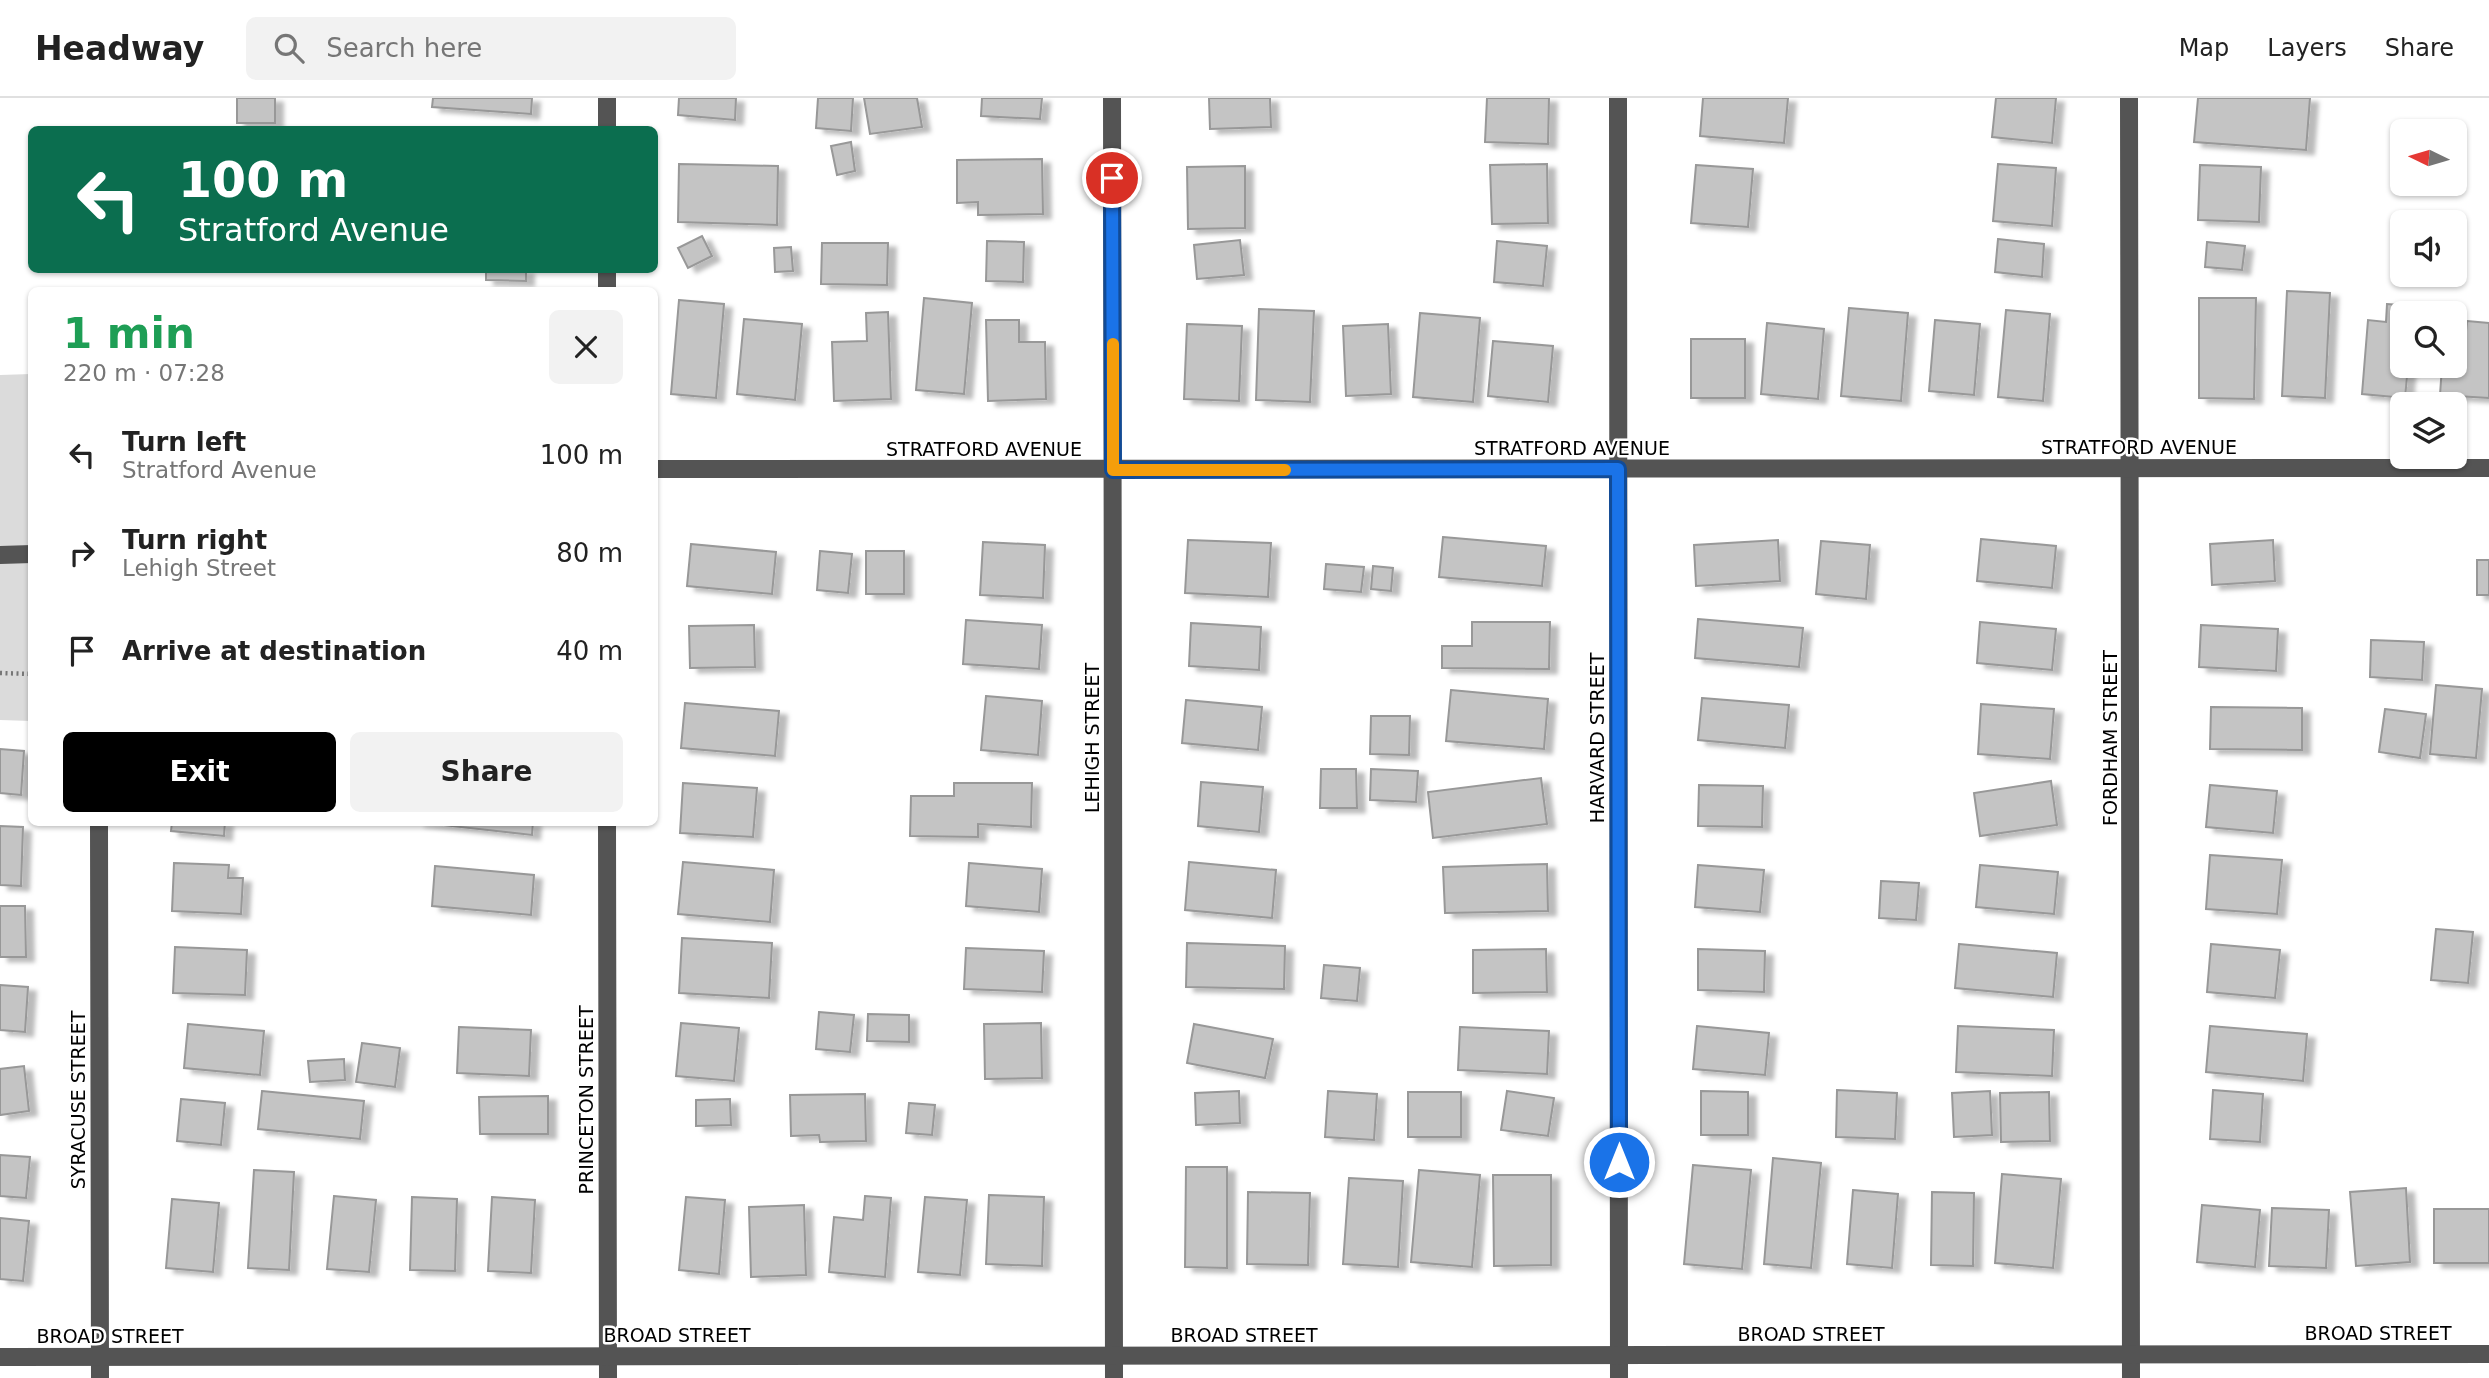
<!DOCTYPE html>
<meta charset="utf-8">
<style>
:root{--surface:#fff;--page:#f2f2f2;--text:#222;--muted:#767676;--line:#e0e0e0;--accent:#000}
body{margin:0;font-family:"DejaVu Sans",sans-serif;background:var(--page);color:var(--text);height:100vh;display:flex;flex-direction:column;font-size:26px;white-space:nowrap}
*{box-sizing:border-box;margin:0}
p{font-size:23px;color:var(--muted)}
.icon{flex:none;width:38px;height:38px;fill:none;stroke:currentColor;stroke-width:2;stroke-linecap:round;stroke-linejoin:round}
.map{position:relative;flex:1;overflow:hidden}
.drawer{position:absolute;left:28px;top:189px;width:630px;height:539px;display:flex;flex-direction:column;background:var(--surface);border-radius:10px;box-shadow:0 2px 5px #0004}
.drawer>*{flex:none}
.banner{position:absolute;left:28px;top:28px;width:630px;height:147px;border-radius:10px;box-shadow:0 2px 5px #0004;background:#0b6e4f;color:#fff;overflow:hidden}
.needle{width:46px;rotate:275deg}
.tools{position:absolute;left:2390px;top:21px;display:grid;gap:14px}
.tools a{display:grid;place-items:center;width:77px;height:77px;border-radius:10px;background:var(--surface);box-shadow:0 2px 5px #0004;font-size:35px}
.pin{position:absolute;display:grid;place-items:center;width:60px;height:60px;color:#fff;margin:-30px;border:4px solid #fff;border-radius:50%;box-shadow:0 2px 7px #0007}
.me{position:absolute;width:77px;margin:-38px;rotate:0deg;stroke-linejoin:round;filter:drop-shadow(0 0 5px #0008)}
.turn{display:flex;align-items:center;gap:24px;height:147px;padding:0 35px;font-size:32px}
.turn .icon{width:91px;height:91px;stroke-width:2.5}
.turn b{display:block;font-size:49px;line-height:60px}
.round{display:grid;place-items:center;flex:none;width:74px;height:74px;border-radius:10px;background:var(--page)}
.overview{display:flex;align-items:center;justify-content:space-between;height:119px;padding:0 35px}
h1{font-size:42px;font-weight:700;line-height:52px;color:#1e9e55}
.primary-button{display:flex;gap:14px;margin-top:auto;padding:14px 35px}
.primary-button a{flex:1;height:80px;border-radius:10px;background:var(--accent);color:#fff;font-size:28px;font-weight:700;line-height:80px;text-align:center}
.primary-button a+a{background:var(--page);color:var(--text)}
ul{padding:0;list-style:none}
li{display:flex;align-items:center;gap:21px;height:98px;padding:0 35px}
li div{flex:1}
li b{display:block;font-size:26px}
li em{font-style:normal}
header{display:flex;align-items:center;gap:42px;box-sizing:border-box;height:98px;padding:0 35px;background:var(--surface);border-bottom:2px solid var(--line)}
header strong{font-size:33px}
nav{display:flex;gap:38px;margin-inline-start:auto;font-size:24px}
.search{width:490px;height:63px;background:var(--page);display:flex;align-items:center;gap:18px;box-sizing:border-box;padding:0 24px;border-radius:10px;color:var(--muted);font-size:26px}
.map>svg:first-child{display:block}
.green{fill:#dbdbdb}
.building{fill:#c4c4c4;stroke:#989898;stroke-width:2;filter:url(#shadow)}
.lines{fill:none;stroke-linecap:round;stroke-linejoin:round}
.path{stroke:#767676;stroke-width:4.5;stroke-dasharray:2 3.5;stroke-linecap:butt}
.minor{stroke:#545454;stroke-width:18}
.route-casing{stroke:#114b97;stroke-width:18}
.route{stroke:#1a73e8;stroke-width:12}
.slow{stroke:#f59e0b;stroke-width:12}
.labels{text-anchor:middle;stroke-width:5;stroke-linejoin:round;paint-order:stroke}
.street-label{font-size:19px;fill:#000;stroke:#fff}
</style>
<header>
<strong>Headway</strong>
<div class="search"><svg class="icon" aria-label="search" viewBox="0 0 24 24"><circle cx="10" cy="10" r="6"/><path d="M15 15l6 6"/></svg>Search here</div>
<nav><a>Map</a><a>Layers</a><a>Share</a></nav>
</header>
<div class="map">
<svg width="2489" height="1280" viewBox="0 0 2489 1280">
<defs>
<filter id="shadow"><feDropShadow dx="8" dy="4.5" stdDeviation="2" flood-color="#0004"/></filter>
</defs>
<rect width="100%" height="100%" fill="#fff"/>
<!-- green -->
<polygon class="green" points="31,276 31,623 0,622 0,277"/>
<!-- building -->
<g class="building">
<rect x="237" y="0" width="38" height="25"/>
<polygon points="433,0 532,0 531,16 432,9"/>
<polygon points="679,0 736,0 735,22 678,17"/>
<polygon points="818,0 853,0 851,33 816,30"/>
<polygon points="864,0 917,0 922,29 870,36"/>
<polygon points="982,0 1042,0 1040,21 981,18"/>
<polygon points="1209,0 1270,0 1271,29 1210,31"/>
<polygon points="1487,0 1549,0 1548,46 1485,44"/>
<polygon points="1703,0 1788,0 1784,45 1700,38"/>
<polygon points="1996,0 2056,0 2052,45 1992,39"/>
<polygon points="2198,0 2310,0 2306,52 2194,44"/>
<polygon points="851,44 855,73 837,77 831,48"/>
<polygon points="1042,61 1043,116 978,117 978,104 957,105 957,62"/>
<polygon points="679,66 778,68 777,127 678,124"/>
<polygon points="1547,66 1548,125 1492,126 1490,67"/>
<polygon points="1998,66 2056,70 2052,128 1993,123"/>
<polygon points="1696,67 1753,71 1748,129 1691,125"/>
<polygon points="2200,67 2261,69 2259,124 2198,122"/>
<polygon points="1245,68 1245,130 1188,131 1187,69"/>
<polygon points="702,138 712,158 688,170 678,150"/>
<polygon points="1998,141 2044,146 2042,179 1995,174"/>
<polygon points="1240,142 1244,177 1197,181 1194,147"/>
<polygon points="987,143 1024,144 1023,184 986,183"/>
<polygon points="1497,143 1547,148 1543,188 1494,184"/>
<polygon points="2207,144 2245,148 2242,172 2205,169"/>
<polygon points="822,145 888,145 887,187 821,186"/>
<polygon points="791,149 793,173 775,174 774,150"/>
<polygon points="486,172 526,172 526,183 486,182"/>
<polygon points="2287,193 2330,195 2325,300 2282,298"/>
<polygon points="924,200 972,205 964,296 916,292"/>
<polygon points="2199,200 2256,200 2254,301 2199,300"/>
<polygon points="679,202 724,206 716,300 671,296"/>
<polygon points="2387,206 2413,208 2412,215 2403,215 2403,268 2408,268 2405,300 2362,296 2368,222 2386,224"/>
<polygon points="1849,210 1908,215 1901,303 1841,298"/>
<polygon points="1259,211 1314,213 1310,304 1256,302"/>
<polygon points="2006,212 2050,216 2043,303 1998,299"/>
<polygon points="888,214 891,301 834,303 832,244 867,243 866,215"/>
<polygon points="1420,215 1480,220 1473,304 1413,299"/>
<polygon points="744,221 802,226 795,302 737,296"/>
<polygon points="986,222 1019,222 1019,244 1045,244 1046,301 988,303"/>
<polygon points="1935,222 1980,226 1974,297 1929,293"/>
<polygon points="2467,223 2489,225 2489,300 2440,297 2442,268 2455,268 2455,242 2465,243"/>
<polygon points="1767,225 1824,231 1818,301 1761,296"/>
<polygon points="1187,226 1242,228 1239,303 1184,301"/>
<polygon points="1388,226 1391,296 1346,298 1343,228"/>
<rect x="1691" y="241" width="54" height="59"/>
<polygon points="1493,243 1553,248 1548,304 1488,298"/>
<polygon points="1443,439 1546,448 1542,488 1439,479"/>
<polygon points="1981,441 2056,448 2052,490 1977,483"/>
<polygon points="1188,442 1271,445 1268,499 1185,495"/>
<polygon points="1778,442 1780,483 1696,488 1694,447"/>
<polygon points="2273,442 2275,483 2212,487 2210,446"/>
<polygon points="1821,443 1870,447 1866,501 1816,496"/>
<polygon points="983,444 1045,447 1043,500 980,497"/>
<polygon points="691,446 776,454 772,496 687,488"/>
<polygon points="820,453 852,456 848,495 817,492"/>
<rect x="866" y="453" width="38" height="43"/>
<rect x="2477" y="462" width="12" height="35"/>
<polygon points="1326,466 1364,469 1361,494 1324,491"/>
<polygon points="1373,468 1393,470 1391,493 1371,491"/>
<polygon points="1698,521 1803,530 1799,569 1695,560"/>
<polygon points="966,522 1042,527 1039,571 963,566"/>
<polygon points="1472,524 1550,524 1549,571 1442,570 1442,548 1472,548"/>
<polygon points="1980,524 2056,531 2052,572 1977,565"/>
<polygon points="1191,525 1261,529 1259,572 1189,568"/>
<polygon points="754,527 755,569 690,570 689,528"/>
<polygon points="2201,527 2278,531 2276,573 2199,569"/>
<polygon points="2371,542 2424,544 2422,582 2370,579"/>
<polygon points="2436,587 2482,591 2476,660 2430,656"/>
<polygon points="1451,592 1548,601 1544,651 1446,643"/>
<polygon points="986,598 1042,603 1038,657 981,652"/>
<polygon points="1702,600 1789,607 1785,650 1698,642"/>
<polygon points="1186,602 1262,609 1258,652 1182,645"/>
<polygon points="685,605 779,613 775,658 681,650"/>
<polygon points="1981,606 2054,611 2050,661 1978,656"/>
<polygon points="2211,609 2302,610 2302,652 2210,651"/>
<polygon points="2385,611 2426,616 2420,660 2379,654"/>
<polygon points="1371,618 1410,618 1409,657 1370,656"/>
<polygon points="0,651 24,653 21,697 0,695"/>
<polygon points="1321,671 1356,671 1357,710 1320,710"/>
<polygon points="1371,671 1418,673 1416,704 1370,702"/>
<polygon points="1541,680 1547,726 1433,740 1428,694"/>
<polygon points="2051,683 2057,727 1980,738 1974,695"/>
<polygon points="1201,684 1263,689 1259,734 1198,728"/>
<polygon points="683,685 757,690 753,739 680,735"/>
<polygon points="954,685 1032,685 1031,729 978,726 978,739 910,738 911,698 954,698"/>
<polygon points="1699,687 1763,688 1762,729 1698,728"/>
<polygon points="2210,687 2277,693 2273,735 2206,729"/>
<polygon points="172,724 225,724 224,738 171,733"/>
<polygon points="416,724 533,724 532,737"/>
<polygon points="0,728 23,729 21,788 0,787"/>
<polygon points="2210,757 2282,762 2277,816 2206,811"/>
<polygon points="683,764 774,772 770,824 678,816"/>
<polygon points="1189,764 1276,772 1272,820 1185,812"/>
<polygon points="174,765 229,767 228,780 243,780 241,816 172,813"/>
<polygon points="969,765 1042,771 1039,814 966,808"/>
<polygon points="1547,766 1548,813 1445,815 1443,769"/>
<polygon points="1698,767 1764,772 1760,814 1695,809"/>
<polygon points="1980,767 2058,774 2054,816 1976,809"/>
<polygon points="435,768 534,777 531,817 432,808"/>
<polygon points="1881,783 1919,785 1916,822 1879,820"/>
<polygon points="0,808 25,808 26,859 0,859"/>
<polygon points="2436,831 2473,834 2468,885 2431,882"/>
<polygon points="682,840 772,845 769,900 679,895"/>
<polygon points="1187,845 1285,848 1284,891 1186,889"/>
<polygon points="1959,846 2057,855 2053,899 1955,890"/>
<polygon points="2211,846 2280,852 2275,900 2207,894"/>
<polygon points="175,849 247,852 245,897 173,895"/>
<polygon points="966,850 1044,853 1042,894 964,891"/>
<polygon points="1546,851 1547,894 1473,895 1473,852"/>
<polygon points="1698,851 1765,853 1764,894 1698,892"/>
<polygon points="1324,867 1360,870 1357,903 1321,900"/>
<polygon points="0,887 28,889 25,934 0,932"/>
<polygon points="819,914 854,917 850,954 816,951"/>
<polygon points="868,916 909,917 909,944 867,943"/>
<polygon points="681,925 739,930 734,983 676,978"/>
<polygon points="1041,925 1042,980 985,981 984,926"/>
<polygon points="188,926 264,933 260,977 184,970"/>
<polygon points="1194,926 1273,941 1265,980 1187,965"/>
<polygon points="1697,928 1769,935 1765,977 1693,971"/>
<polygon points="1958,928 2054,932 2052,978 1956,974"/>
<polygon points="2210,928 2307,936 2303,983 2206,974"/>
<polygon points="459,929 531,932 529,978 457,975"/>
<polygon points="1460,929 1549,933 1547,976 1458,972"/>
<polygon points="362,945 400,950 395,989 356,984"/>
<polygon points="344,961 345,982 310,984 308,963"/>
<polygon points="24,968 29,1013 0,1017 0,971"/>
<polygon points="1837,992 1897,995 1895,1041 1836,1039"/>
<polygon points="2213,992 2263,996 2260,1044 2210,1041"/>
<polygon points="262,993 364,1003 360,1041 258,1031"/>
<polygon points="1239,993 1240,1025 1196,1027 1195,995"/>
<polygon points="1328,993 1377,996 1374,1042 1325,1039"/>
<polygon points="1507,993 1554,1000 1548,1038 1501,1032"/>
<polygon points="1701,993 1748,994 1748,1037 1701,1037"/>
<polygon points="1990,993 1992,1037 1954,1039 1952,995"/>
<rect x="1408" y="994" width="53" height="45"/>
<polygon points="2049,994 2050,1043 2001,1044 2000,995"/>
<polygon points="865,996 866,1043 820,1044 819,1037 791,1038 790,997"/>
<polygon points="548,998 548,1036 480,1036 479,999"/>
<polygon points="181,1001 225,1005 221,1047 177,1043"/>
<polygon points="730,1001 731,1027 696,1028 696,1002"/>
<polygon points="909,1005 935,1007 932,1037 906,1035"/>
<polygon points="0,1057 30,1059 26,1100 0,1098"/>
<polygon points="1773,1060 1821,1065 1811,1170 1764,1166"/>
<polygon points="1693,1067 1751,1072 1742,1171 1684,1166"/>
<polygon points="1186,1069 1227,1069 1227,1170 1185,1169"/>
<polygon points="254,1072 294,1074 289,1172 248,1170"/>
<polygon points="1419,1072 1480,1077 1472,1169 1411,1164"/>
<polygon points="2002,1076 2061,1081 2053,1170 1995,1165"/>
<polygon points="1493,1077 1551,1077 1551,1167 1494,1168"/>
<polygon points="1349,1080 1403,1083 1398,1169 1343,1166"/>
<polygon points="2406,1090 2410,1164 2356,1168 2350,1094"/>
<polygon points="1853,1092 1898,1096 1892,1170 1847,1166"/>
<polygon points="1248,1094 1310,1095 1308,1167 1247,1166"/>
<polygon points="1932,1094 1974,1095 1973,1168 1931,1167"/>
<polygon points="989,1097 1044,1099 1042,1168 986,1166"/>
<polygon points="334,1098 376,1102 369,1174 327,1171"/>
<polygon points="865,1098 891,1100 885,1179 829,1174 834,1119 863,1122"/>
<polygon points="412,1099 457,1101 455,1173 410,1172"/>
<polygon points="492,1099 535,1102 531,1175 488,1173"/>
<polygon points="686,1099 725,1102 719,1176 679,1172"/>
<polygon points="925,1099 967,1102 960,1177 918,1174"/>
<polygon points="172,1101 219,1105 213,1174 166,1170"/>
<polygon points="804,1107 806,1177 751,1179 749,1109"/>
<polygon points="2202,1107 2260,1112 2255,1169 2197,1164"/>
<polygon points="2272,1110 2329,1112 2326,1170 2269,1168"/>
<rect x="2434" y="1111" width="55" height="54"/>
<polygon points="0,1120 29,1123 23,1183 0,1181"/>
</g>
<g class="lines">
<!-- path -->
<polyline class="path" points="0,575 32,576"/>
<!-- minor -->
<g class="minor">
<polyline points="1112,0 1114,1280"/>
<polyline points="1618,0 1619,1280"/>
<polyline points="2129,0 2131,1280"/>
<polyline points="607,32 607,0"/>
<polyline points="607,192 607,172"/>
<polyline points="654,371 2489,370"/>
<polyline points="0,457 32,456"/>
<polyline points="99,724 100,1280"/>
<polyline points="607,724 608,1280"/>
<polyline points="0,1259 2489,1256"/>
</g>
</g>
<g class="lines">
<defs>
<polyline id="route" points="1112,80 1113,372 1618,371 1619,1064"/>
</defs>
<!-- route casing -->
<use href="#route" class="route-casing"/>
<!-- route -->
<use href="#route" class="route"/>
<!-- slow -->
<polyline class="slow" points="1113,246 1113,372 1285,372"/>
</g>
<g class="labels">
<!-- street labels -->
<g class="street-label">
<text x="2139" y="356">STRATFORD AVENUE</text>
<text x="1572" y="357">STRATFORD AVENUE</text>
<text x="984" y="358">STRATFORD AVENUE</text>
<text transform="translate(1092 640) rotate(-90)" y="7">LEHIGH STREET</text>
<text transform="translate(1597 640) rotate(-90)" y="7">HARVARD STREET</text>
<text transform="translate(2110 640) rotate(-90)" y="7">FORDHAM STREET</text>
<text transform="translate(78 1002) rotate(-90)" y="7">SYRACUSE STREET</text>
<text transform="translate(586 1002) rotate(-90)" y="7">PRINCETON STREET</text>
<text x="2378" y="1242">BROAD STREET</text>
<text x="1811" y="1243">BROAD STREET</text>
<text x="677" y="1244">BROAD STREET</text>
<text x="1244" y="1244">BROAD STREET</text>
<text x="110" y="1245">BROAD STREET</text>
</g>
</g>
</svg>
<div class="tools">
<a><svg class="needle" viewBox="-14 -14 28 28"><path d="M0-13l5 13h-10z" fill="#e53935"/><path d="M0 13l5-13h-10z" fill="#767676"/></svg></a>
<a><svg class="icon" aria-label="sound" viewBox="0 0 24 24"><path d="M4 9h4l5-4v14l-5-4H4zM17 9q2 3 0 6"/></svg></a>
<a><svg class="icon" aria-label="search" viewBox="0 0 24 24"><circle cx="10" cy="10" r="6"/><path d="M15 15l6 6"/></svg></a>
<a><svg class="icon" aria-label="layers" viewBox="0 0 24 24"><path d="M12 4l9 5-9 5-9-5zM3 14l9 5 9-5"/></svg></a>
</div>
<div class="pin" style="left:1112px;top:80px;background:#d93025"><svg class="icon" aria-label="arrive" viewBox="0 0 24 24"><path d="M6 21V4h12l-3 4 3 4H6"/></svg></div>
<svg class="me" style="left:1619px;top:1064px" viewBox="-20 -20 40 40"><circle r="17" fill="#1a73e8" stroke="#fff" stroke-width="3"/><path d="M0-11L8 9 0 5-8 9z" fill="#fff"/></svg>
<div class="banner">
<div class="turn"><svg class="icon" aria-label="left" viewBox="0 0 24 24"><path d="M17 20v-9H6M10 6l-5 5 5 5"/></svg><div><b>100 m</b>Stratford Avenue</div></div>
</div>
<section class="drawer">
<div class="overview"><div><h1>1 min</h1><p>220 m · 07:28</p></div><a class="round"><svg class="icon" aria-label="close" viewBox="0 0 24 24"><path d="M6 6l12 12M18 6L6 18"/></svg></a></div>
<ul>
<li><svg class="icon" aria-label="left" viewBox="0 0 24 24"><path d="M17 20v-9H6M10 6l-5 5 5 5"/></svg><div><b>Turn left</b><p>Stratford Avenue</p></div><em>100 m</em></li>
<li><svg class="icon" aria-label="right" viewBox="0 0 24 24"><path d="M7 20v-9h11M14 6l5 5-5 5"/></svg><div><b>Turn right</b><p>Lehigh Street</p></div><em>80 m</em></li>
<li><svg class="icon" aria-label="arrive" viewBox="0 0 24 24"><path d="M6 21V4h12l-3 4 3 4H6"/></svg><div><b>Arrive at destination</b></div><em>40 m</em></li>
</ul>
<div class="primary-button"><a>Exit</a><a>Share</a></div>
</section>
</div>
